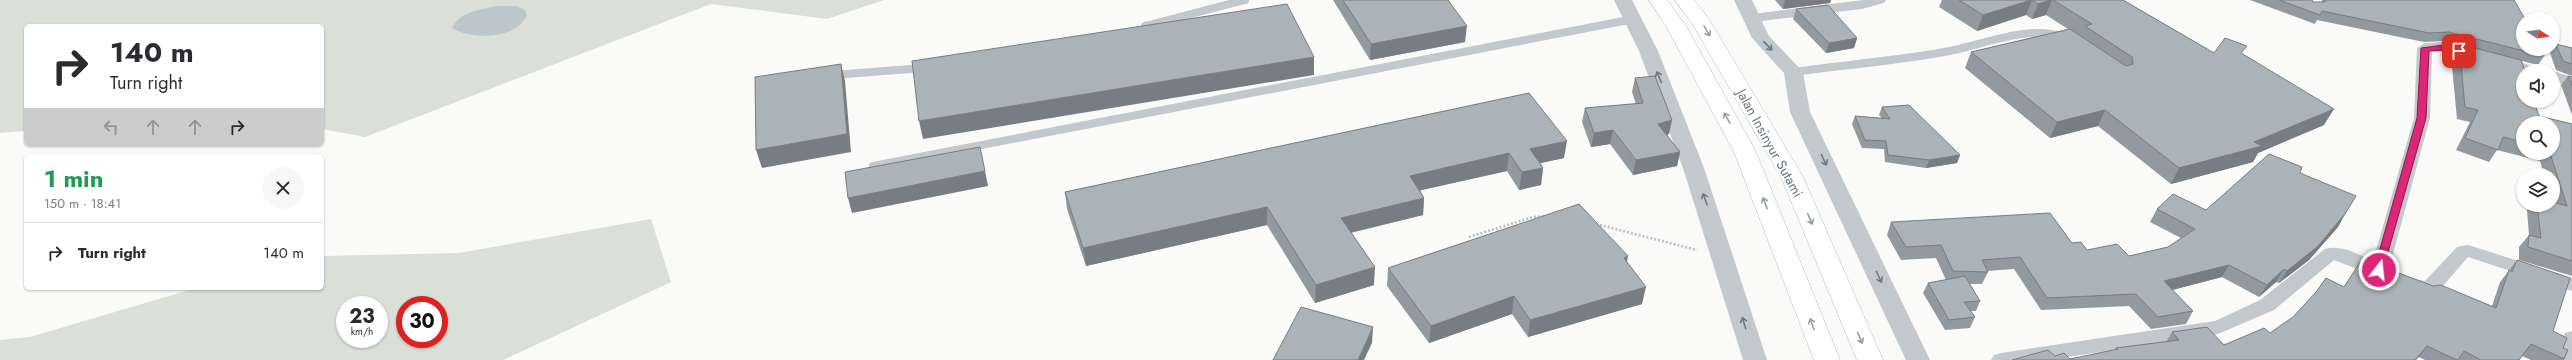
<!DOCTYPE html>
<meta charset="utf-8">
<style>
:root{--surface:#fff;--page:#f7f7f7;--text:#2b2b33;--muted:#7c7c81;--line:#e1e1e2}
body{margin:0;font-family:Jost,sans-serif;background:var(--page);color:var(--text);height:100vh;display:flex;flex-direction:column;font-size:15px;white-space:nowrap}
*{box-sizing:border-box;margin:0}
p{font-size:13px;color:var(--muted)}
.icon{flex:none;width:22px;height:22px;fill:none;stroke:currentColor;stroke-width:2;stroke-linecap:round;stroke-linejoin:round}
.map{position:relative;flex:1;overflow:hidden}
.drawer{position:absolute;left:24px;top:154px;width:300px;height:136px;display:flex;flex-direction:column;background:var(--surface);border-radius:6px;box-shadow:0 1px 3px #0004}
.drawer>*{flex:none}
.top-card{position:absolute;left:24px;top:24px;width:300px;height:122px;border-radius:6px;box-shadow:0 1px 3px #0004;background:#fff;color:var(--text);overflow:hidden}
.needle{width:26px;rotate:102deg}
.tools{position:absolute;left:2516px;top:12px;display:grid;gap:8px}
.tools a{display:grid;place-items:center;width:44px;height:44px;border-radius:50%;background:var(--surface);box-shadow:0 1px 3px #0004;font-size:20px}
.speed{position:absolute;left:336px;top:296px;display:flex;gap:8px;font-size:20px;font-weight:700;text-align:center}
.speed>*{display:grid;place-content:center;width:52px;height:52px;border-radius:50%;background:var(--surface);box-shadow:0 1px 3px #0004;line-height:1}
.speed small{font-size:10px;font-weight:400}
.speed .limit{border:6px solid #d22;background:#fff;color:#111}
.pin{position:absolute;display:grid;place-items:center;width:34px;height:34px;color:#fff;margin:-17px;border-radius:8px;box-shadow:0 2px 6px #0006}
.me{position:absolute;width:44px;margin:-22px;rotate:16deg;stroke-linejoin:round;filter:drop-shadow(0 0 3px #0008)}
.turn{display:flex;align-items:center;gap:14px;height:84px;padding:0 20px;font-size:18px}
.turn .icon{width:52px;height:52px;stroke-width:2.5}
.turn b{display:block;font-size:28px;line-height:34px}
.lanes{display:flex;align-items:center;height:38px;padding:0 20px;background:#0003;justify-content:center;gap:20px;direction:ltr}
.lanes .off{opacity:.35}
.round{display:grid;place-items:center;flex:none;width:42px;height:42px;border-radius:21px;background:var(--page)}
.head{display:flex;align-items:center;justify-content:space-between;height:68px;padding:0 20px}
h1{font-size:24px;font-weight:700;line-height:30px;color:#1e9e55}
ul{padding:0;list-style:none}
li{display:flex;align-items:center;gap:12px;height:60px;padding:0 20px;border-top:1px solid var(--line)}
li div{flex:1}
li b{display:block;font-size:15px}
li em{font-style:normal}
.map>svg:first-child{display:block}
.green{fill:#dadfd7;fill-rule:evenodd}
.water{fill:#bbc7cb}
.lines{fill:none;stroke-linecap:round;stroke-linejoin:round}
.motorway-casing{stroke:#b4b9bd;stroke-width:1}
.path{stroke:#bbbfc2;stroke-width:2.5;stroke-dasharray:2 2;stroke-linecap:butt}
.service{stroke:#c3c8cc;stroke-width:8}
.minor{fill:#c3c8cc;fill-rule:evenodd}
.tertiary{fill:#c3c8cc;fill-rule:evenodd}
.motorway{fill:#fff;fill-rule:evenodd}
.wall{fill:#929a9f;fill-rule:evenodd}
.shaded-wall{fill:#777d82}
.building{fill:#aab3b9;stroke:#777d82}
.oneway{stroke:#939fa8}
.oneway2{stroke:#6a7a87}
.route{fill:#db2777;stroke:#8e194d}
.labels{text-anchor:middle;stroke-width:4;stroke-linejoin:round;paint-order:stroke}
.street-label{font-size:14px;fill:#657683;stroke:#fff}
</style>
<div class="map">
<svg width="2572" height="360" viewBox="0 0 2572 360">
<rect width="100%" height="100%" fill="#fafaf8"/>
<!-- green -->
<g class="green">
<polygon points="0,0 884,0 827,19 711,4 365,137 322,129 322,26 26,26 26,131 0,133"/>
<path d="M651 219 671 282 503 360H0V340L30 337 196 288H322V256L459 253ZM345 305H379V339H345ZM405 305H439V339H405Z"/>
</g>
<!-- water -->
<path class="water" d="M496 6H516L525 10 527 15C516 40 473 40 452 28 459 12 480 10 496 6Z"/>
<g class="lines">
<defs>
<g id="motorway">
<polygon points="1649,0 1667,0 1686,26 1756,152 1840,360 1814,360 1734,152 1666,26"/>
<polygon points="1675,0 1694,0 1709,19 1803,177 1883,360 1857,360 1781,177 1693,25"/>
</g>
</defs>
<!-- motorway casing -->
<use href="#motorway" class="motorway-casing"/>
<!-- path -->
<g class="path">
<polyline points="1596,224 1697,250"/>
<polyline points="1469,237 1533,217 1546,216"/>
</g>
<!-- service -->
<g class="service">
<polyline points="1145,26 1245,0"/>
<path d="M1793 72C1843 65 1894 61 1944 52 1980 46 2028 24 2063 37"/>
<polyline points="833,75 923,68"/>
<polyline points="873,166 1634,19"/>
</g>
<!-- minor -->
<g class="minor">
<polygon points="1863,0 1886,0 1884,3 1862,9 1753,22 1746,18 1753,14"/>
<path d="M2443 42 2481 52 2484 55 2476 60 2443 52H2432L2430 118 2387 276 2381 278 2375 276 2334 260 2274 310 2218 334 2048 360H1991L1994 355 2001 353 2215 321 2260 300 2325 249C2341 244 2358 254 2373 261L2414 118 2417 48 2425 43Z"/>
<polygon points="2502,57 2539,68 2542,71 2523,73 2497,65 2494,62 2497,59"/>
<polygon points="2553,71 2572,77 2572,87 2553,81"/>
<polygon points="2468,245 2572,278 2572,291 2468,257 2436,294 2429,296 2404,289 2402,284 2404,279 2411,278 2425,281 2457,247"/>
<polygon points="2572,331 2572,360 2555,360 2565,333"/>
</g>
<!-- tertiary -->
<g class="tertiary">
<polygon points="1614,0 1632,0 1658,51 1704,168 1767,360 1743,360 1683,168 1639,51"/>
<polygon points="1734,0 1752,0 1769,36 1803,72 1810,112 1930,360 1906,360 1790,112 1784,73 1752,38"/>
</g>
<!-- motorway -->
<use href="#motorway" class="motorway"/>
</g>
<!-- wall -->
<g class="wall">
<polygon points="1333,0 1448,0 1465,42 1370,60"/>
<polygon points="1775,0 1831,0 1830,3 1783,9"/>
<polygon points="1942,0 2123,0 2214,53 2243,54 2324,125 2258,153 2253,162 2171,184 2098,126 2050,138 1965,68 1971,52 2068,29 2046,15 2032,19 2026,15 1977,31 1939,7"/>
<path d="M2250 0H2312L2313 2H2322V0H2514L2544 56 2538 65 2522 61 2539 116 2572 124V276L2519 260V247L2529 235 2527 210 2530 205H2553V175H2544L2540 161 2497 150 2489 162 2456 150 2470 122 2457 119 2451 56 2458 44 2443 41 2424 42 2317 20 2315 24ZM2523 123 2553 153H2523Z"/>
<polygon points="1796,9 1857,38 1854,48 1826,53 1793,19"/>
<polygon points="2556,44 2572,48 2572,76 2556,70 2550,53"/>
<polygon points="2568,76 2572,77 2572,115 2561,85"/>
<polygon points="1635,78 1669,134 1667,135 1680,152 1677,166 1633,175 1610,144 1591,147 1582,122 1585,108 1636,104 1632,92"/>
<polygon points="1529,93 1564,158 1540,163 1543,168 1541,185 1519,190 1507,171 1420,190 1424,198 1423,215 1351,233 1374,285 1315,303 1267,225 1086,266 1067,209 1065,192"/>
<polygon points="1882,107 1960,155 1957,163 1926,168 1885,162 1884,149 1862,148 1852,124 1855,116 1882,118 1879,115"/>
<polygon points="2300,173 2345,214 2338,227 2309,260 2279,283 2276,282 2259,297 2222,277 2172,290 2193,311 2186,324 2151,329 2129,306 2041,310 2014,269 1987,271 1988,272 1982,284 1969,284 1980,301 1976,311 1971,311 1975,317 1970,328 1945,330 1923,293 1928,283 1946,280 1936,258 1901,260 1887,235 1891,222 2072,243 2087,250 2129,256 2168,247 2181,238 2150,222 2157,209 2206,210"/>
<polygon points="2517,260 2553,331 2563,348 2564,359 2564,360 2531,360 2522,356 2519,360 2425,360 2419,357 2012,360 2055,356 2070,359 2115,350 2116,348 2166,342 2172,332 2224,345 2270,333 2344,287 2433,286 2492,306 2500,282"/>
<polygon points="1627,262 1642,304 1528,337 1512,314 1429,343 1387,286 1388,268"/>
</g>
<!-- shaded-wall -->
<g class="shaded-wall">
<polygon points="1785,0 1831,0 1830,3 1783,9"/>
<polygon points="2032,0 2026,15 1977,31 1983,15"/>
<polygon points="2050,0 2052,0 2046,15 2032,19 2038,4"/>
<polygon points="1467,26 1465,42 1370,60 1371,44"/>
<polygon points="1857,38 1854,48 1826,53 1829,43"/>
<polygon points="1314,57 1314,75 923,139 919,121"/>
<polygon points="841,64 845,81 851,152 762,168 756,150"/>
<polygon points="2334,109 2324,125 2258,153 2253,162 2171,184 2179,168 2254,142"/>
<polygon points="2105,110 2098,126 2050,138 2057,122"/>
<polygon points="1672,120 1669,134 1655,138 1658,124"/>
<polygon points="1613,130 1610,144 1591,147 1594,133"/>
<polygon points="1567,141 1564,158 1528,166 1530,149"/>
<polygon points="1680,152 1677,166 1633,175 1636,160"/>
<polygon points="1509,153 1507,171 1409,193 1410,176"/>
<polygon points="1960,155 1957,163 1926,168 1929,160"/>
<polygon points="1543,168 1541,185 1519,190 1522,172"/>
<polygon points="985,171 988,186 852,213 848,198"/>
<polygon points="1424,198 1423,215 1340,235 1341,218"/>
<polygon points="1267,207 1267,225 1086,266 1083,248"/>
<polygon points="2345,214 2338,227 2309,260 2279,283 2287,271"/>
<polygon points="1628,256 1625,274 1624,258"/>
<polygon points="2229,265 2222,277 2157,294 2164,281"/>
<polygon points="1375,267 1374,285 1315,303 1316,285"/>
<polygon points="2284,269 2276,282 2259,297 2267,285"/>
<polygon points="1646,287 1642,304 1528,337 1530,320"/>
<polygon points="1514,296 1512,314 1429,343 1431,326"/>
<polygon points="1373,327 1372,343 1364,360 1358,360"/>
<polygon points="2427,346 2419,357 2416,360 2415,360"/>
</g>
<!-- building -->
<g class="building">
<polygon points="1343,0 1448,0 1467,26 1371,44"/>
<polygon points="1959,0 2031,0 1983,15"/>
<polygon points="2032,0 2050,0 2038,4"/>
<polygon points="2053,0 2123,0 2214,53 2225,38 2247,46 2241,53 2334,109 2254,142 2262,146 2179,168 2105,110 2057,122 1971,52 2070,29 2126,66 2133,64 2132,57 2085,26 2092,24"/>
<polygon points="2279,0 2312,0 2313,2 2325,2 2325,0 2514,0 2525,19 2523,19 2523,49 2543,49 2544,56 2449,32 2429,33 2322,11 2320,15"/>
<polygon points="1287,4 1314,57 919,121 912,61"/>
<polygon points="1828,5 1857,38 1829,43 1796,9"/>
<polygon points="2459,44 2521,60 2525,71 2523,71 2523,101 2534,101 2539,116 2572,124 2572,261 2528,247 2529,235 2541,238 2537,205 2553,205 2553,202 2567,206 2550,153 2553,153 2553,123 2523,123 2523,142 2503,137 2498,150 2465,138 2478,110 2465,107"/>
<polygon points="2556,44 2572,48 2572,64 2563,61"/>
<polygon points="841,64 847,134 756,150 755,77"/>
<polygon points="1655,76 1672,120 1658,124 1680,152 1636,160 1613,130 1594,133 1585,108 1643,103 1635,78"/>
<polygon points="2568,76 2572,77 2572,86"/>
<polygon points="1529,93 1567,141 1530,149 1543,168 1522,172 1509,153 1410,176 1424,198 1341,218 1375,267 1316,285 1267,207 1083,248 1065,192"/>
<polygon points="1909,105 1960,155 1929,160 1888,155 1886,141 1865,140 1855,116 1890,119 1882,107"/>
<polygon points="980,147 985,171 848,198 845,172"/>
<polygon points="2269,154 2302,167 2300,173 2356,196 2345,214 2317,247 2287,271 2284,269 2267,285 2229,265 2164,281 2193,311 2158,317 2136,294 2047,298 2020,257 1982,260 1988,272 1953,271 1941,245 1906,247 1891,222 2050,213 2072,243 2081,242 2087,250 2117,244 2129,256 2168,247 2195,229 2157,209 2173,194 2206,210"/>
<polygon points="1579,204 1628,256 1624,258 1646,287 1530,320 1514,296 1431,326 1388,268"/>
<polygon points="2362,259 2433,286 2441,285 2496,308 2509,270 2512,272 2517,260 2570,278 2553,331 2567,338 2563,348 2568,350 2564,359 2531,344 2519,360 2481,360 2464,351 2458,360 2457,360 2427,346 2415,360 2012,360 2048,350 2055,356 2064,353 2070,359 2118,349 2116,348 2179,340 2172,332 2207,327 2224,345 2264,328 2270,333 2293,317 2316,292 2326,278 2344,287"/>
<polygon points="1965,276 1980,301 1964,302 1975,317 1949,320 1928,283"/>
<polygon points="1301,307 1373,327 1358,360 1273,360"/>
</g>
<!-- one-way arrows -->
<defs><path id="oneway-shaft" d="M-6 0H5M1.5-3L5.5 0L1.5 3" fill="none" stroke-width="1.6" stroke-linecap="round" stroke-linejoin="round"/></defs>
<g class="oneway">
<use href="#oneway-shaft" transform="translate(1707 31) rotate(60)"/>
<use href="#oneway-shaft" transform="translate(1727 118) rotate(-119)"/>
<use href="#oneway-shaft" transform="translate(1765 203) rotate(-111)"/>
<use href="#oneway-shaft" transform="translate(1810 219) rotate(67)"/>
<use href="#oneway-shaft" transform="translate(1812 324) rotate(-111)"/>
<use href="#oneway-shaft" transform="translate(1860 338) rotate(67)"/>
</g>
<g class="oneway2">
<use href="#oneway-shaft" transform="translate(1768 46) rotate(47)"/>
<use href="#oneway-shaft" transform="translate(1659 77) rotate(-112)"/>
<use href="#oneway-shaft" transform="translate(1824 160) rotate(64)"/>
<use href="#oneway-shaft" transform="translate(1705 199) rotate(-109)"/>
<use href="#oneway-shaft" transform="translate(1879 277) rotate(65)"/>
<use href="#oneway-shaft" transform="translate(1744 323) rotate(-106)"/>
</g>
<!-- route -->
<polygon class="route" points="2443,45 2463,51 2459,54 2443,50 2429,51 2426,118 2383,270 2379,274 2375,273 2374,270 2417,118 2421,48"/>
<g class="labels">
<!-- street labels -->
<g class="street-label">
<text transform="translate(1770 143) rotate(61)" y="5">Jalan Insinyur Sutami</text>
</g>
</g>
</svg>
<div class="tools">
<a><svg class="needle" viewBox="-14 -14 28 28"><path d="M0-13l5 13h-10z" fill="#e53935"/><path d="M0 13l5-13h-10z" fill="#7c7c81"/></svg></a>
<a><svg class="icon" aria-label="sound" viewBox="0 0 24 24"><path d="M4 9h4l5-4v14l-5-4H4zM17 9q2 3 0 6"/></svg></a>
<a><svg class="icon" aria-label="search" viewBox="0 0 24 24"><circle cx="10" cy="10" r="6"/><path d="M15 15l6 6"/></svg></a>
<a><svg class="icon" aria-label="layers" viewBox="0 0 24 24"><path d="M12 4l9 5-9 5-9-5zM3 14l9 5 9-5"/></svg></a>
</div>
<div class="speed"><div>23<small>km/h</small></div><div class="limit">30</div></div>
<div class="pin" style="left:2459px;top:51px;background:#d93025"><svg class="icon" aria-label="arrive" viewBox="0 0 24 24"><path d="M6 21V4h12l-3 4 3 4H6"/></svg></div>
<svg class="me" style="left:2379px;top:270px" viewBox="-20 -20 40 40"><circle r="17" fill="#db2777" stroke="#fff" stroke-width="3"/><path d="M0-11L8 9 0 5-8 9z" fill="#fff"/></svg>
<div class="top-card">
<div class="turn"><svg class="icon" aria-label="right" viewBox="0 0 24 24"><path d="M7 20v-9h11M14 6l5 5-5 5"/></svg><div><b>140 m</b>Turn right</div></div>
<div class="lanes"><svg class="icon off" aria-label="left" viewBox="0 0 24 24"><path d="M17 20v-9H6M10 6l-5 5 5 5"/></svg><svg class="icon off" aria-label="ahead" viewBox="0 0 24 24"><path d="M12 20V5M6 11l6-6 6 6"/></svg><svg class="icon off" aria-label="ahead" viewBox="0 0 24 24"><path d="M12 20V5M6 11l6-6 6 6"/></svg><svg class="icon" aria-label="right" viewBox="0 0 24 24"><path d="M7 20v-9h11M14 6l5 5-5 5"/></svg></div>
</div>
<section class="drawer">
<div class="head"><div><h1>1 min</h1><p>150 m · 18:41</p></div><a class="round"><svg class="icon" aria-label="close" viewBox="0 0 24 24"><path d="M6 6l12 12M18 6L6 18"/></svg></a></div>
<ul>
<li><svg class="icon" aria-label="right" viewBox="0 0 24 24"><path d="M7 20v-9h11M14 6l5 5-5 5"/></svg><div><b>Turn right</b></div><em>140 m</em></li>
</ul>
</section>
</div>
